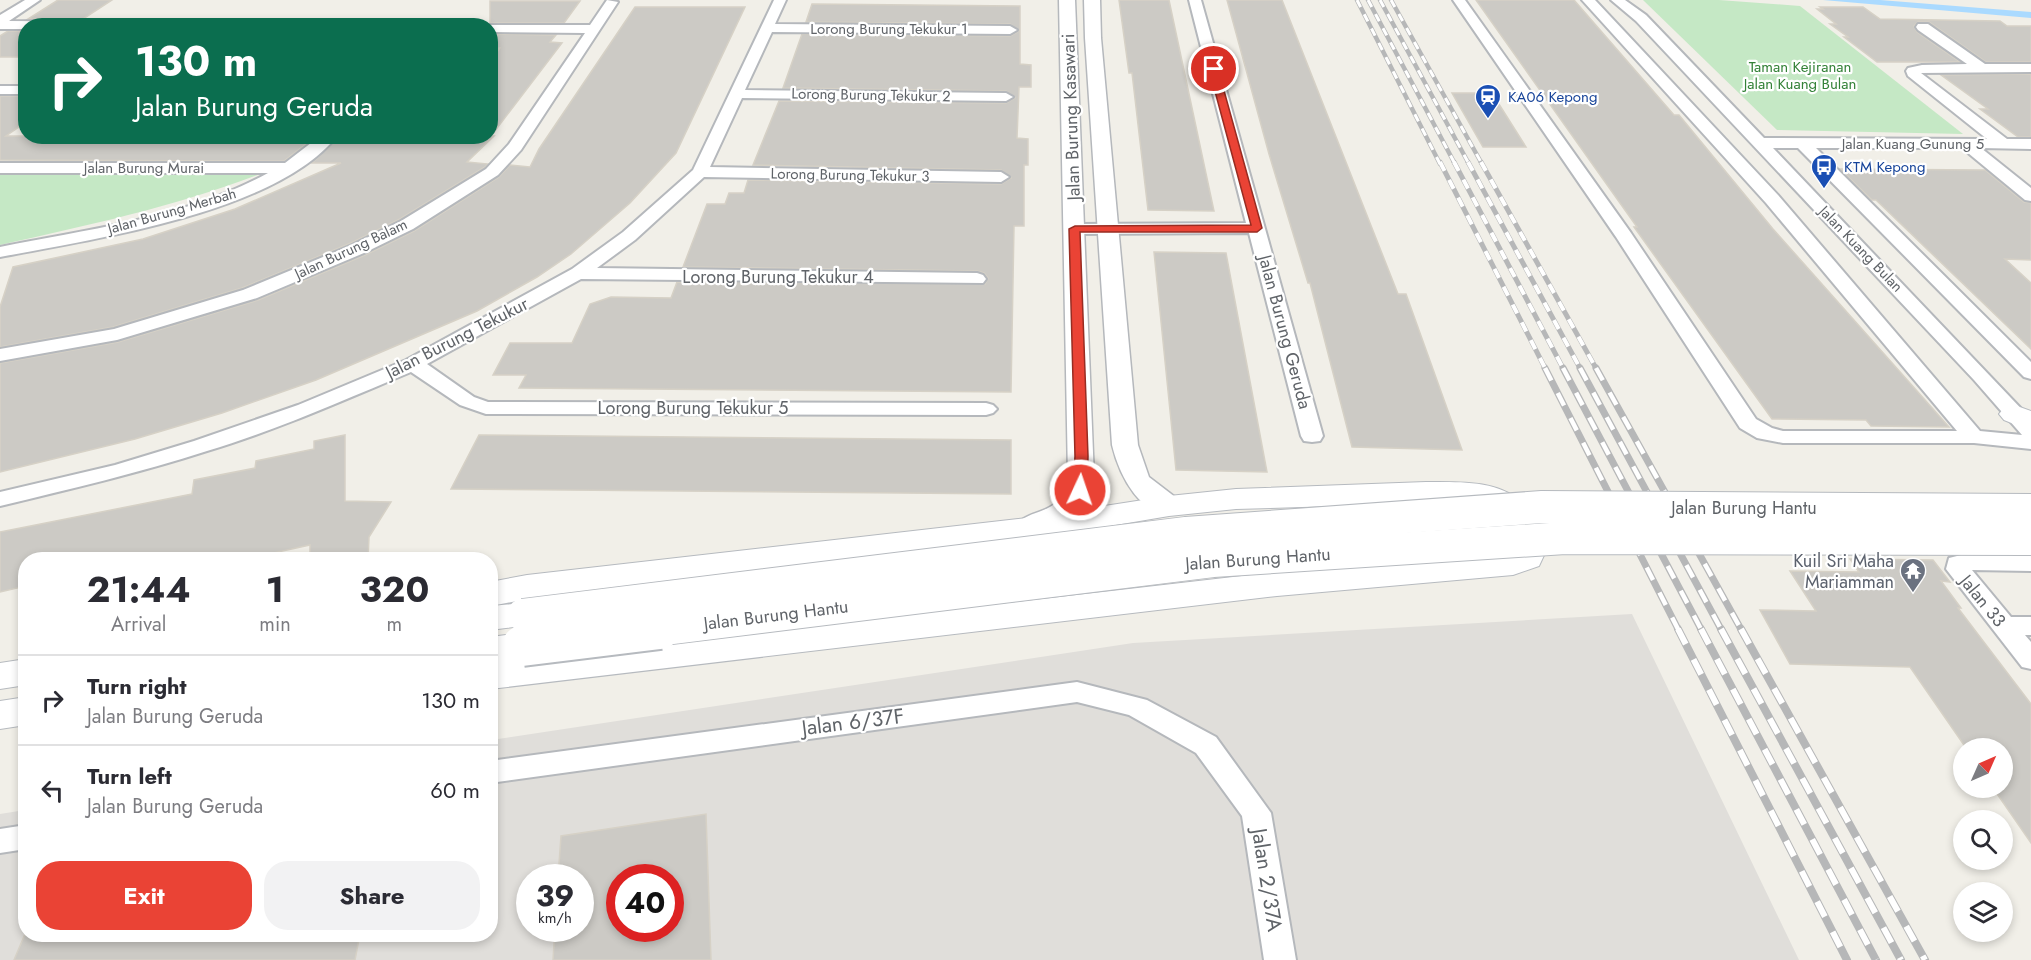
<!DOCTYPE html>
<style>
:root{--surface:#fff;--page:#f2f2f3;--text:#2b2b33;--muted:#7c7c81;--line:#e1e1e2;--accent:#ea4335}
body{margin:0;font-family:Jost,sans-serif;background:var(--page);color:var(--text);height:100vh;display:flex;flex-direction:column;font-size:22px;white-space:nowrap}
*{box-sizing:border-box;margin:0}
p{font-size:20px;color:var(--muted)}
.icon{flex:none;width:33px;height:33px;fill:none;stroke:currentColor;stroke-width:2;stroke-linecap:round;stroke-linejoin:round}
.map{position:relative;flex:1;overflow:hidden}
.drawer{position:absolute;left:18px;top:552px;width:480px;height:390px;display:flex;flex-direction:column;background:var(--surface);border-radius:24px;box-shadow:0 3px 9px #0003}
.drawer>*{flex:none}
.guide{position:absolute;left:18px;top:18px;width:480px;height:126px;border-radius:24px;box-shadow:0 3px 9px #0003;background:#0b6e4f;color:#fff;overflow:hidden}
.needle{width:39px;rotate:45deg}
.controls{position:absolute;left:1953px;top:738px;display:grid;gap:12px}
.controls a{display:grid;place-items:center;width:60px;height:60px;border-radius:50%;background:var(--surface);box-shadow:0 3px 9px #0003;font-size:30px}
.speed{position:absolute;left:516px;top:864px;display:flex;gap:12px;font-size:30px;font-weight:700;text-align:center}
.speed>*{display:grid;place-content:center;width:78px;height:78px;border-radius:50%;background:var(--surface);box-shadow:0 3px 9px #0003;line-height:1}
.speed small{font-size:15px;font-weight:400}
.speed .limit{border:9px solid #d22;background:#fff;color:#111}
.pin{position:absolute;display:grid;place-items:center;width:51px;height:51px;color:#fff;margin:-26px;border:3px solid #fff;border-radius:50%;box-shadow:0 2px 6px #0007}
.me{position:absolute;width:66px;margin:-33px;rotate:3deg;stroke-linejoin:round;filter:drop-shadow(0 0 4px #0008)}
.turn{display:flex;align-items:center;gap:21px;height:126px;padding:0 18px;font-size:27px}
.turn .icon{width:78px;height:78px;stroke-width:2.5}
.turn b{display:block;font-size:42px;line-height:51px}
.eta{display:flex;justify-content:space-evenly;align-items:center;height:102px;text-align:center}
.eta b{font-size:36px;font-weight:700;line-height:42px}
.cta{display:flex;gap:12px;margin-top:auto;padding:12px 18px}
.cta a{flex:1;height:69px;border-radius:24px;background:var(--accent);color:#fff;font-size:24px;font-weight:700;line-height:69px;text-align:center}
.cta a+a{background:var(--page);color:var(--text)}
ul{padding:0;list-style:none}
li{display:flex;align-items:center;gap:18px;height:90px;padding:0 18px;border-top:2px solid var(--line)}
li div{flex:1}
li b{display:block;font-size:22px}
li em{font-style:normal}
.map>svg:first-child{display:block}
.industrial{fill:#e0deda;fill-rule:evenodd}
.green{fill:#c5e8c5}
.water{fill:#aadaff}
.building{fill:#cccac5;stroke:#d6d1c6;stroke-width:1.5;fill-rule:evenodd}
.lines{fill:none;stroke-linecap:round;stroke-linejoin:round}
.minor-casing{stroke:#b5b8bc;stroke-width:4}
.tertiary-casing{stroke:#b5b8bc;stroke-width:3}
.secondary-casing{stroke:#b6babf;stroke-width:2}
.minor{fill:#fff;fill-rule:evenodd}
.tertiary{fill:#fff;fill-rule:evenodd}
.secondary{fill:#fff;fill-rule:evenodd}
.rail-far3-casing{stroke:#b6b7b8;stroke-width:4.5}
.rail-far2-casing{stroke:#b6b7b8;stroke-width:5}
.rail-far1-casing{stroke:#b6b7b8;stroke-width:7}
.rail-casing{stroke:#b6b7b8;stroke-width:8}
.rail-far3{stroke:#fff;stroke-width:3;stroke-dasharray:8;stroke-linecap:butt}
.rail-far2{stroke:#fff;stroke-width:4;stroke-dasharray:10;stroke-linecap:butt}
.rail-far1{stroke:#fff;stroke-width:4.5;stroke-dasharray:14;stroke-linecap:butt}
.rail{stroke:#fff;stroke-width:6;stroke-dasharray:17;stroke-linecap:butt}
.secondary-bridge-far1-casing{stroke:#b6babf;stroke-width:34;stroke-linecap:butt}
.secondary-bridge-casing{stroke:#b6babf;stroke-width:44;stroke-linecap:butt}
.secondary-bridge-far1{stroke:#fff;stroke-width:32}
.secondary-bridge{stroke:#fff;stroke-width:40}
.route{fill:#ea4335;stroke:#982c22;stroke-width:1.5}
.labels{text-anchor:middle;stroke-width:4.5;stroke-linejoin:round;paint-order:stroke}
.far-street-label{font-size:15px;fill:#5f6368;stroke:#fff}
.far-park-label{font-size:15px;fill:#348238;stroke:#fff}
.far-transit-label{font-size:15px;fill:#164399;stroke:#fff;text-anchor:start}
.street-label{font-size:18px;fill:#5f6368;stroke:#fff}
.worship-label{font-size:18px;fill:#5b616d;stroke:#fff;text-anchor:end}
.near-street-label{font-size:21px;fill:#5f6368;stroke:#fff}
</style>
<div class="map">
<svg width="2031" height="960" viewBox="0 0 2031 960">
<rect width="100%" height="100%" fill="#f1efe8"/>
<!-- industrial -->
<path class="industrial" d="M1632 614 1799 960H0V814L25 810 26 934H490L491 740 1133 643ZM530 878H580V928H530ZM620 878H670V928H620Z"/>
<!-- green -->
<g class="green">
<polygon points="1643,0 1719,0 1800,6 1963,134 1777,130"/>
<path d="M0 174H260C175 207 88 225 0 245Z"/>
</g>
<!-- water -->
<polygon class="water" points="1823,0 1880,0 2031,12 2031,18"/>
<!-- building -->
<g class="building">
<polygon points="58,0 112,0 83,19 28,19"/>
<polygon points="1119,0 1169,0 1214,211 1148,210 1132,73 1129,73"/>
<polygon points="1227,0 1282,0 1398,294 1406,294 1462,450 1352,447 1310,283 1308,283 1269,154"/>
<polygon points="1476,0 1574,0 1674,115 1679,115 1773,229 1949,427 1871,426 1866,420 1772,419 1634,227 1637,227"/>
<polygon points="490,1 580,1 564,23 490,23"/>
<polygon points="812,4 1020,6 1020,64 1031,65 1031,87 1019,87 1017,138 1028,139 1028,165 1024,165 1024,226 1014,226 1011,392 519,388 526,375 493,375 510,343 572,343 590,304 611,297 671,298 677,282 985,284 988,278 984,273 977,271 683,267 707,204 725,204 729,193 744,193 748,180 1001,184 1011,178 1001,170 753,165 779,101 1006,103 1015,98 1006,91 783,88 802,34 1010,36 1019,31 1010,24 806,22"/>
<polygon points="635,7 745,7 676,153 630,203 571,254 537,277 477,311 316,380 222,413 135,439 0,472 0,363 118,342 258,300 365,255 414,231 499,177 510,165 530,167 539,149"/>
<polygon points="1820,7 1863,7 1880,19 2000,21 2007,26 2031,26 2031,62 1986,62 1929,22 1918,22 1914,26 1917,32 1960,62 1877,62 1844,37 1848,37 1830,24 1836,24 1817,9 1823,9"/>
<polygon points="8,31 26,31 26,57 0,57 0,36"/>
<polygon points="490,34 556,35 550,42 562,43 491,136 494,136 467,162 488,164 485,167 400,219 351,243 242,288 113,327 0,347 0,307 13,267 143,239 235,209 341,163 312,163 339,136 490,136 490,61 500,48 490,48"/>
<polygon points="2031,74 2031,137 2018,137 1980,109 1988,109 1941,75"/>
<polygon points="1452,93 1492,93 1526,147 1483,147"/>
<polygon points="0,96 26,96 26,122 6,136 316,136 284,161 0,160"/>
<polygon points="1840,169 1985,170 2024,202 2031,203 2031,260 2005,259 2031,283 2031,349 1876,200 1872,200"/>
<polygon points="1154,252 1226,253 1267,472 1176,470"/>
<polygon points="345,435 345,501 391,502 369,537 368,560 310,560 310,545 241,560 26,560 26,586 0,592 0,532 192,494 194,480 255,468 256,461 314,449 314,441"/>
<polygon points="479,435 1011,440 1011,494 451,489"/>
<polygon points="1850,559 1933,560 1950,582 1941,581 1961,608 1958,608 2031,704 2031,843 1993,788 2002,788 2002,748 1966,748 1910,667 1790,664 1760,610 1816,611 1790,571 1859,572"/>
<path d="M706 814 711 960H553L555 928H580V878H558L561 836ZM620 878H670V928H620Z"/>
<polygon points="25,934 360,934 355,960 14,960"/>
</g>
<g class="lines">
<defs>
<g id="minor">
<polygon points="25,0 40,0 9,21 142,22 148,26 26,26 26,29 0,29 0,15"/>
<polygon points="607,0 618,2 521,150 498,175 413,229 364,253 257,298 117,340 0,361 0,349 114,329 243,290 352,245 401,221 486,169 509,144 585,33 490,32 490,26 485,25 590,25"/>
<path d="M774 0H786L775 24 1010 26 1017 30 1010 34 772 32 745 90 1006 93 1013 97 1006 101 742 98 710 167 1001 172 1009 177 1001 182 704 177 635 240 597 268 977 273 983 275 986 279 983 283 581 279 427 364 474 397 488 402 986 403 993 405 997 409 993 413 986 415 486 414 460 405 411 372C344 400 277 430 207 451 139 473 70 489 0 506V492L115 465 194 441 298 405 406 360 572 269 623 232 693 170Z"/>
<polygon points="1189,0 1201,0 1323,436 1320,441 1312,442 1304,441 1301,436 1249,233 1075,234 1069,233 1066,229 1069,225 1075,224 1246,223"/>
<polygon points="1453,0 1465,0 1631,233 1756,419 1772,428 1783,431 1957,431 1766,203 1582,0 1595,0 1778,195 1980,431 2022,435 1974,380 1636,21 1611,0 1625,0 1646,15 1764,138 1987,139 1908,76 1906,71 1908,68 1922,65 1967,64 1918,30 1916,27 1918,24 1928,24 1985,64 2031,64 2031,72 1921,73 2007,139 2031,139 2031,149 1981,148 2031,188 2031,201 2025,200 1962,148 1816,148 2031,362 2031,379 2024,377 1798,148 1773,148 2031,419 2031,449 1974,443 1783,443 1757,438 1740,428 1616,237"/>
<rect x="0" y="86" width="26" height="8"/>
<path d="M320 136H337C276 213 93 239 0 257V247C89 229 187 218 268 173H0V163H285Z"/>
<polygon points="1965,554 2031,555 2031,571 1972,570 2011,617 2031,617 2031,635 2025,635 2031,642 2031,669 2022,667 1946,569 1949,558"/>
<polygon points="1077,682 1147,700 1216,737 1271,813 1296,960 1264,960 1242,816 1196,753 1129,715 1077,702 490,783 490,761"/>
<polygon points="26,825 26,849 0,853 0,829"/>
</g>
<g id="tertiary">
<path d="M1059 0H1075L1094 478C1090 506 1074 519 1049 530 1037 535 1030 539 1017 535L1013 529C1029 504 1059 521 1068 478Z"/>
<path d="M1084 0H1100L1101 38 1138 445 1149 477 1179 500 1183 506 1179 512C1141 522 1119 474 1112 445L1085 38Z"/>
</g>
<g id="secondary">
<polygon points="2014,405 2031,411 2031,431 2004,420 1999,414 2004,408"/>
<path d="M1426 482C1459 482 1504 479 1527 508 1536 520 1540 537 1546 551L1539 566 1513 575 1277 596 490 689V637L522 633 535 637 540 646 535 655 522 659 1277 572 1512 551C1502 520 1497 507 1462 502L1236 509 1169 516 1027 540 527 599 491 606 523 603 536 606 541 615 536 624 490 630V582L527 575 1027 518 1169 496 1236 489Z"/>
<polygon points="26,659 26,685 0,689 0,663"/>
<polygon points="26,697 26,725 0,729 0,701"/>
</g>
</defs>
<!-- minor casing -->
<use href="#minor" class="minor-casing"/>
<!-- tertiary casing -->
<use href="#tertiary" class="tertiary-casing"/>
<!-- secondary casing -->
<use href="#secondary" class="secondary-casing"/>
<!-- minor -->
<use href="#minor" class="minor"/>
<!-- tertiary -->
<use href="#tertiary" class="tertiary"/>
<!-- secondary -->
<use href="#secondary" class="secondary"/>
<defs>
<g id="rail-far3">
<polyline points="1357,0 1440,164"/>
<polyline points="1368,0 1455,164"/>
<polyline points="1380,0 1469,164"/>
<polyline points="1391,0 1482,164"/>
</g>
<g id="rail-far2">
<polyline points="1440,162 1546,370"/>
<polyline points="1454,162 1564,370"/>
<polyline points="1468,162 1581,370"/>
<polyline points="1481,162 1597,370"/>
</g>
<g id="rail-far1">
<polyline points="1545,368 1679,631"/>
<polyline points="1563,368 1702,631"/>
<polyline points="1580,368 1722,631"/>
<polyline points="1596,368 1742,631"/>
</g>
<g id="rail">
<polyline points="1678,629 1847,960"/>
<polyline points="1701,629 1876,960"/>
<polyline points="1721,629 1901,960"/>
<polyline points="1741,629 1925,960"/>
</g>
</defs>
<!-- rail-far3 casing -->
<use href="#rail-far3" class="rail-far3-casing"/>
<!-- rail-far2 casing -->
<use href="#rail-far2" class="rail-far2-casing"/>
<!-- rail-far1 casing -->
<use href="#rail-far1" class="rail-far1-casing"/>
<!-- rail casing -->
<use href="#rail" class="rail-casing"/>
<!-- rail-far3 -->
<use href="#rail-far3" class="rail-far3"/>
<!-- rail-far2 -->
<use href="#rail-far2" class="rail-far2"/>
<!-- rail-far1 -->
<use href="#rail-far1" class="rail-far1"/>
<!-- rail -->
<use href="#rail" class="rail"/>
<defs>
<g id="secondary-bridge-far1">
<polyline points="523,615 1186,533 1542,507 2031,510"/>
<polyline points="648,631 1213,561 1565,538 2031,539"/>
</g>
<polyline id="secondary-bridge" points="522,646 660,629"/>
</defs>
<!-- secondary-bridge-far1 casing -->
<use href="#secondary-bridge-far1" class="secondary-bridge-far1-casing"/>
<!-- secondary-bridge casing -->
<use href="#secondary-bridge" class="secondary-bridge-casing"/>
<!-- secondary-bridge-far1 -->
<use href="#secondary-bridge-far1" class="secondary-bridge-far1"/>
<!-- secondary-bridge -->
<use href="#secondary-bridge" class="secondary-bridge"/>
</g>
<!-- route -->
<polygon class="route" points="1214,66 1218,69 1262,228 1257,232 1080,232 1088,456 1087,490 1080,494 1075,493 1073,490 1075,456 1069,229 1075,226 1251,225 1209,69"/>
<!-- icons -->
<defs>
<symbol id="station-pin" viewBox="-11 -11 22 30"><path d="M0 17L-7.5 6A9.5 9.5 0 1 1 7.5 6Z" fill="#1a4fb4" stroke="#fff"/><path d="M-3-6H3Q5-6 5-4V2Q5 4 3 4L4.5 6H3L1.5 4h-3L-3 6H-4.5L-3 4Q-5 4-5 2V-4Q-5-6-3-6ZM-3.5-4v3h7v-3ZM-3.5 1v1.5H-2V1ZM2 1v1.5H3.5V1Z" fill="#fff"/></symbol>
<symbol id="bus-pin" viewBox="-11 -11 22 30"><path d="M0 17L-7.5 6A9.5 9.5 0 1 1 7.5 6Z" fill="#1a4fb4" stroke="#fff"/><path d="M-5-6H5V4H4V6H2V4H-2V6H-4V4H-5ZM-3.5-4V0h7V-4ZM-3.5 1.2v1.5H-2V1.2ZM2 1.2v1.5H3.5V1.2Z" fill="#fff"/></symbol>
<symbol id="temple-pin" viewBox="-11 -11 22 30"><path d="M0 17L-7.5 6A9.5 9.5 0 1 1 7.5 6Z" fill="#6b7280" stroke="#fff"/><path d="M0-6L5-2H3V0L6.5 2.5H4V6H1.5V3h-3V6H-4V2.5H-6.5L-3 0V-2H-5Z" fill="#fff"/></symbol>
</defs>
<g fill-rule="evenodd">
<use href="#station-pin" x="1473" y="82" width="30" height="40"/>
<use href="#bus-pin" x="1809" y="152" width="30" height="40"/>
<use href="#temple-pin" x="1898" y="556" width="30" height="40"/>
</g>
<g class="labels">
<!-- far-street labels -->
<g class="far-street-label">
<text x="889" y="34">Lorong Burung Tekukur 1</text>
<text transform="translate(871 95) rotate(1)" y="5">Lorong Burung Tekukur 2</text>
<text x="1913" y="149">Jalan Kuang Gunung 5</text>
<text x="144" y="173">Jalan Burung Murai</text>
<text transform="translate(850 175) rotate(1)" y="5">Lorong Burung Tekukur 3</text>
<text transform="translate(172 211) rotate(-16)" y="5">Jalan Burung Merbah</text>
<text transform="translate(351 249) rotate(-25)" y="5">Jalan Burung Balam</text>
<text transform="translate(1861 249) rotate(46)" y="5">Jalan Kuang Bulan</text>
</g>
<!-- far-park labels -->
<g class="far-park-label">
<text x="1800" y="72">Taman Kejiranan<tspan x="1800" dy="17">Jalan Kuang Bulan</tspan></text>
</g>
<!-- far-transit labels -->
<g class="far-transit-label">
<text x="1508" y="102">KA06 Kepong</text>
<text x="1844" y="172">KTM Kepong</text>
</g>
<!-- street labels -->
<g class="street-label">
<text transform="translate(1071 117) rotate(-92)" y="6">Jalan Burung Kasawari</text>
<text x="778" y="283">Lorong Burung Tekukur 4</text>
<text transform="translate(1285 332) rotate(75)" y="6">Jalan Burung Geruda</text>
<text transform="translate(457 338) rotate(-27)" y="6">Jalan Burung Tekukur</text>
<text x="693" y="414">Lorong Burung Tekukur 5</text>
<text x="1744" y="514">Jalan Burung Hantu</text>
<text transform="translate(1258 559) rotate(-4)" y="6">Jalan Burung Hantu</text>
<text transform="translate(1983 601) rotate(51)" y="6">Jalan 33</text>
<text transform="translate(776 615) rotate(-7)" y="6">Jalan Burung Hantu</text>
</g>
<!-- worship labels -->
<g class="worship-label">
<text x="1894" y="567">Kuil Sri Maha<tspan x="1894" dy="21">Mariamman</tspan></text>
</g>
<!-- near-street labels -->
<g class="near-street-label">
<text transform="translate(853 722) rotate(-7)" y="7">Jalan 6/37F</text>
<text transform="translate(1267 880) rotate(81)" y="7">Jalan 2/37A</text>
</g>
</g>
</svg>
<div class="controls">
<a><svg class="needle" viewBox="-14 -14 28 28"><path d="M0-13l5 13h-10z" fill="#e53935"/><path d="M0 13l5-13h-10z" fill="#7c7c81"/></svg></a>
<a><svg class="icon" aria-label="search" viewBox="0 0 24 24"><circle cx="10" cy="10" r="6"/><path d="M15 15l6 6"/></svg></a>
<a><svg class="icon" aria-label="layers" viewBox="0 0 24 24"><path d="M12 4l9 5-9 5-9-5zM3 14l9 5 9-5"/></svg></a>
</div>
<div class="speed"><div>39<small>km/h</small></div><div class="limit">40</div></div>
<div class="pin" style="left:1214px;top:69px;background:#d93025"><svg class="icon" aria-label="arrive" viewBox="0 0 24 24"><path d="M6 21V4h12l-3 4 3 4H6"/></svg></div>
<svg class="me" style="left:1080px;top:490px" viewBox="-20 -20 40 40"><circle r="17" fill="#ea4335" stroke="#fff" stroke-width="3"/><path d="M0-11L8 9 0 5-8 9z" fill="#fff"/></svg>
<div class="guide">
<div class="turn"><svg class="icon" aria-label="right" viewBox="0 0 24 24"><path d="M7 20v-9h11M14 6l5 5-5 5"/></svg><div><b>130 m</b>Jalan Burung Geruda</div></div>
</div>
<section class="drawer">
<div class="eta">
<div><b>21:44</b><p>Arrival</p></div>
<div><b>1</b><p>min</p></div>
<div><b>320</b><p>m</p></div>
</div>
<ul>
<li><svg class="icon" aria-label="right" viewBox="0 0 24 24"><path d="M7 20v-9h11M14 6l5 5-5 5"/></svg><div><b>Turn right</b><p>Jalan Burung Geruda</p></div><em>130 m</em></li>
<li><svg class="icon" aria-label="left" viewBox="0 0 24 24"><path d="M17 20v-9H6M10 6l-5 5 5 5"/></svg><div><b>Turn left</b><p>Jalan Burung Geruda</p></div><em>60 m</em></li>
</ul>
<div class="cta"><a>Exit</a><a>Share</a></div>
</section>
</div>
